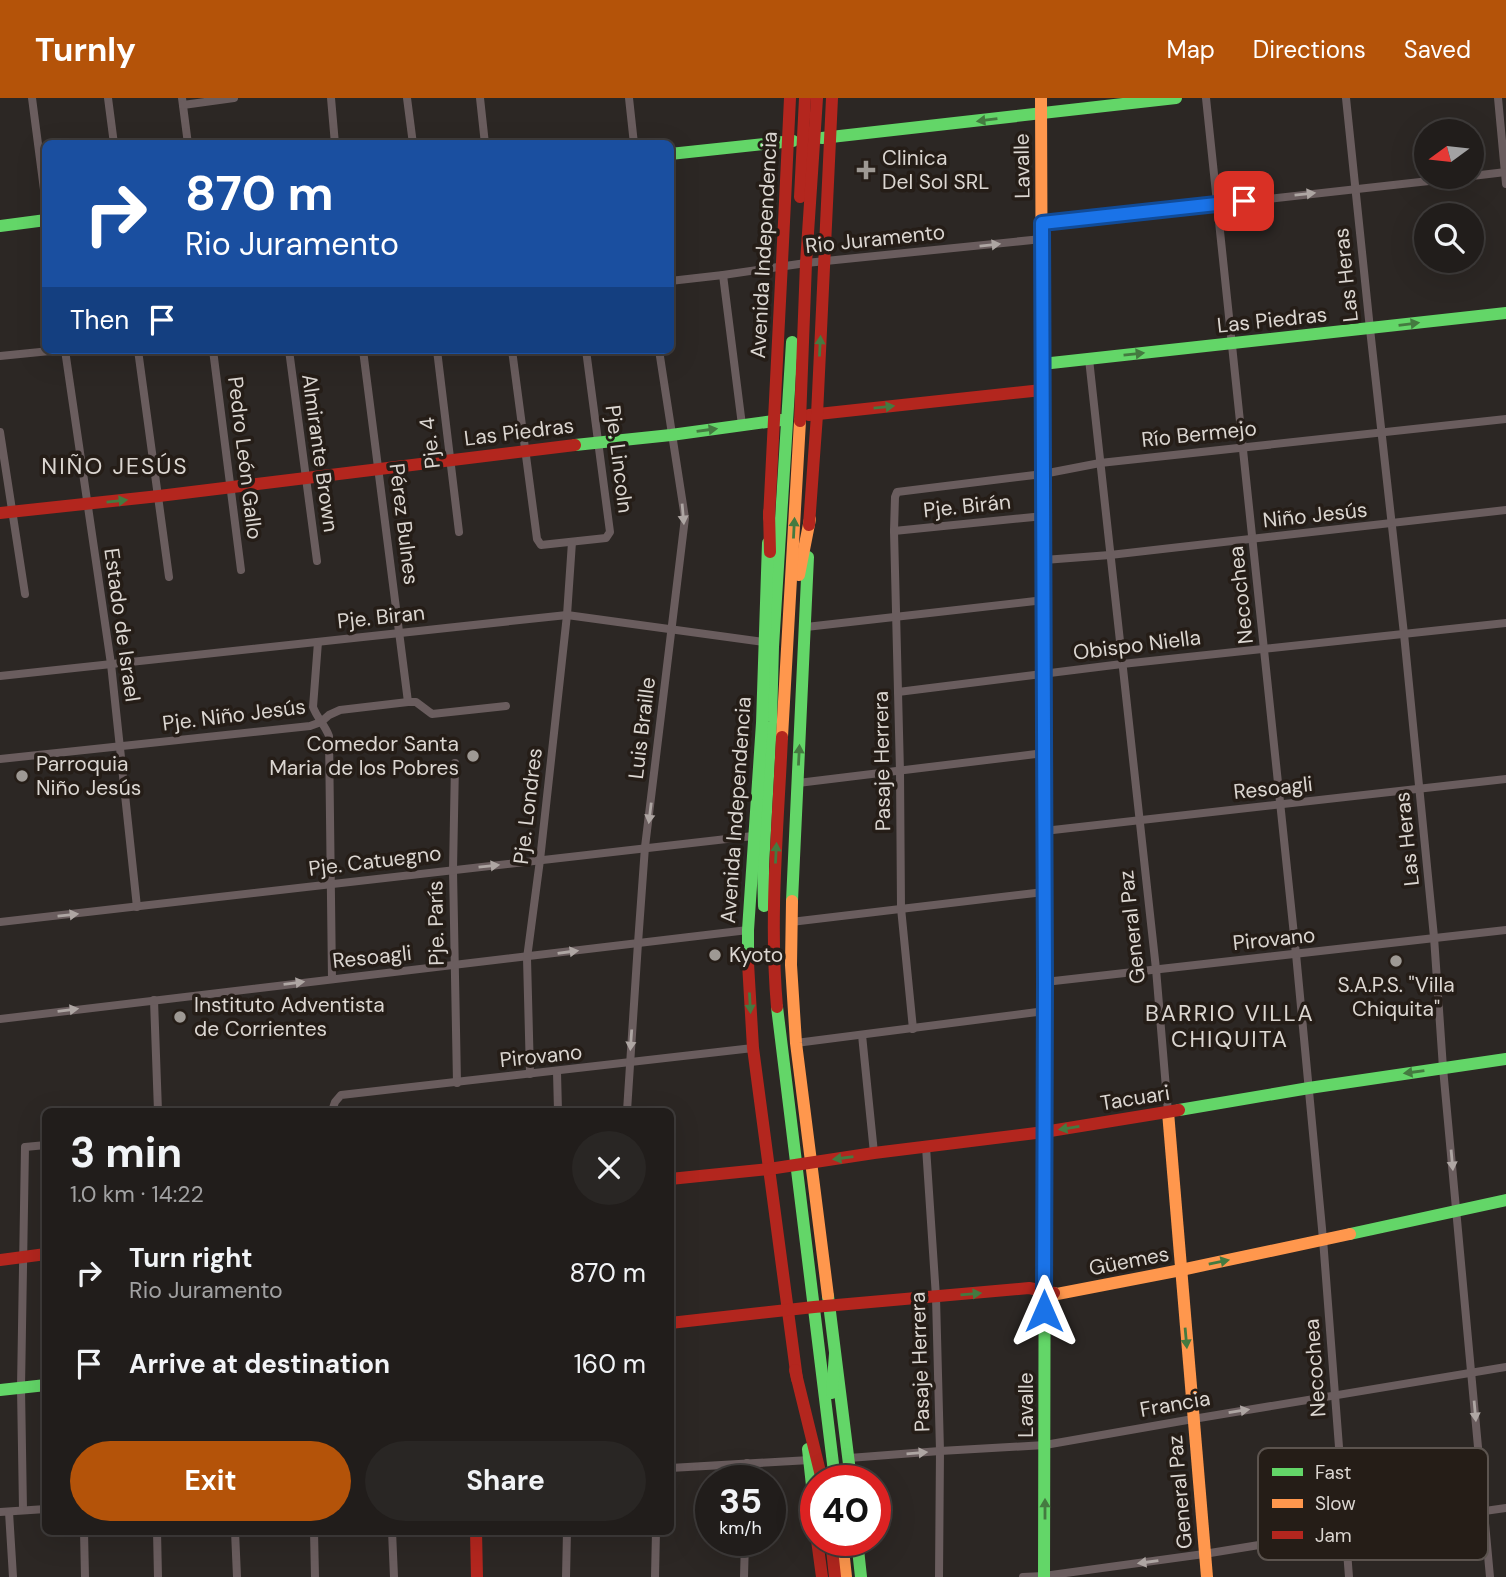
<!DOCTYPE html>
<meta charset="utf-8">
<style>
:root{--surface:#211d1b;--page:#292624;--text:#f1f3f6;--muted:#a2a2a3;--line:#3e3b3a;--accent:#b45309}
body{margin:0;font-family:"DM Sans",sans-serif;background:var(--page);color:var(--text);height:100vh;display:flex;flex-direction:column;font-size:26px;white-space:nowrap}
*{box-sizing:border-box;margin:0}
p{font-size:23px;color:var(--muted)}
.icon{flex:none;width:38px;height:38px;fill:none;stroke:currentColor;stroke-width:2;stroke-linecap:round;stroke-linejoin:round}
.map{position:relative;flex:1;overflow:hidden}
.panel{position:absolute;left:42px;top:1010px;width:632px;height:427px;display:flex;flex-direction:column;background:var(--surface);border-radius:10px;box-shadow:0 7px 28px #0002,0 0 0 2px var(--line)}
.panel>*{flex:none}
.top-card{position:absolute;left:42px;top:42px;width:632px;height:214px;border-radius:10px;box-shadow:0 7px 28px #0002,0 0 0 2px var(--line);background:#1a4fa0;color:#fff;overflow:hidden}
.needle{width:46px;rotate:255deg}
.controls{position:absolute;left:1414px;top:21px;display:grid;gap:14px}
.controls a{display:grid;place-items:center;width:70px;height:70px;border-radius:50%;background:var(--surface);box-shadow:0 7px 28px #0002,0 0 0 2px var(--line);font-size:35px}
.speed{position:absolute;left:695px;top:1367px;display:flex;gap:14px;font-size:35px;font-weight:700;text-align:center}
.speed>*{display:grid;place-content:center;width:91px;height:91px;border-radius:50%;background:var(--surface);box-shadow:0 7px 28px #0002,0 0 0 2px var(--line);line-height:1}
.speed small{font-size:18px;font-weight:400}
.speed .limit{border:10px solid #d22;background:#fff;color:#111}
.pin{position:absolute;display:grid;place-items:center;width:60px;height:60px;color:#fff;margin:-30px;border-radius:14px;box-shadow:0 4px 10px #0006}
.me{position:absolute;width:77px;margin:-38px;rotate:0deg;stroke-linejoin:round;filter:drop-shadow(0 0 5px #0008)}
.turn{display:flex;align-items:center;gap:24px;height:147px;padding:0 28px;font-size:32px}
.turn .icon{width:91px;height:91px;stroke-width:2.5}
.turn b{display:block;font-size:49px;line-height:60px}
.then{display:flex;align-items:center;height:66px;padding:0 28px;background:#0003;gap:14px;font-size:26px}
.round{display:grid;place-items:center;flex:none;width:74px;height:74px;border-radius:37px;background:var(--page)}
.head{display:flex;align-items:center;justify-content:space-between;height:119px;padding:0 28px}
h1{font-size:42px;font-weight:700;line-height:52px}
.primary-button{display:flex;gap:14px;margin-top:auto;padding:14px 28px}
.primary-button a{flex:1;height:80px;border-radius:42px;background:var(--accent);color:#fff;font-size:28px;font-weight:700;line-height:80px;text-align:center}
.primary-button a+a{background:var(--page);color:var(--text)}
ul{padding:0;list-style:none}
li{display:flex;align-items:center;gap:21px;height:91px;padding:0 28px}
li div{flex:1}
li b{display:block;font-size:26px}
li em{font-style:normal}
header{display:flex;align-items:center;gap:42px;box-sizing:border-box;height:98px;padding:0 35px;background:var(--accent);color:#fff}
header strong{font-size:33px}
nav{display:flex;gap:38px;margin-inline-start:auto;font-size:24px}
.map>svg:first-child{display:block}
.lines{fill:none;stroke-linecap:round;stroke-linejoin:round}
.street{stroke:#6a5d5e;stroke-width:8}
.fast{stroke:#63d668;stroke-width:12}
.slow{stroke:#ff974d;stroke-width:12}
.jam{stroke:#b3261e;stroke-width:12}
.oneway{fill:#447a40}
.oneway2{fill:#aea6a3}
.route-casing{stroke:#114b97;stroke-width:18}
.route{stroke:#1a73e8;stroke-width:12}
.poi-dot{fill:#9e9994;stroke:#251d17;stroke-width:2.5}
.labels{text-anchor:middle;stroke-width:7;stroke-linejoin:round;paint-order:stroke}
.poi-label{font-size:21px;fill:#dbd6d1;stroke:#251d17;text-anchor:start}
.street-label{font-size:21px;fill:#dbd6d1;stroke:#251d17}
.neighbourhood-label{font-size:23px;letter-spacing:2px;fill:#dbd6d1;stroke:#251d17}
.key{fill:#251d17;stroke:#5c544f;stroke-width:2}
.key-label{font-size:19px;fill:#dbd6d1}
</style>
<header>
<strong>Turnly</strong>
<nav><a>Map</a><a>Directions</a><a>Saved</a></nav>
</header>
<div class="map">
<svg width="1506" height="1479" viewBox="0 0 1506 1479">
<rect width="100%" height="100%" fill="#2c2724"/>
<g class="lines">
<!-- street -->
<g class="street">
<polyline points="32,0 46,107"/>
<polyline points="108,0 114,46"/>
<polyline points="182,0 188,46"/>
<polyline points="331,0 335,46"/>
<polyline points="407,0 413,46"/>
<polyline points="480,0 485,46"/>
<polyline points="629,0 634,46"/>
<polyline points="1206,0 1296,856 1323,1141 1349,1479"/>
<polyline points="1346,0 1370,231 1404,536 1434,839 1443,970 1490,1479"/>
<polyline points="1498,0 1506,86"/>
<polyline points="183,7 234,0"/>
<polyline points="1472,78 1506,74"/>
<polyline points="1042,126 1465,79"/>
<polyline points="723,177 742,327"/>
<polyline points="670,183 723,177 806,165 1042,141"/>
<polyline points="65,252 111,566 137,809"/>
<polyline points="138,252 169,479"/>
<polyline points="213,252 241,472"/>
<polyline points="289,252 317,463"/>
<polyline points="363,252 408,604"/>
<polyline points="437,252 459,434"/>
<polyline points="512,252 537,441 541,447 606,440 610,434 586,252"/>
<polyline points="0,258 60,252"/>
<polyline points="1089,261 1156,871 1168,1014"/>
<polyline points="0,334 25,496"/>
<polyline points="894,433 1044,418"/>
<polyline points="1044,462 1110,457 1506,412"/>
<polyline points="806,529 1044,502"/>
<path d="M318 544 313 609C317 620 325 627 329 638L332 881"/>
<polyline points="0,578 567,517 764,544"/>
<polyline points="898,594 1122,566 1506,525"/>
<polyline points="0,661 310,628 321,624 329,617 340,612 408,604 416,604 432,616 506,608"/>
<polyline points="455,665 453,772 457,985"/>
<polyline points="798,685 1044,655"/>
<polyline points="1044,733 1506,681"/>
<polyline points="0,824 753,738"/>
<polyline points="791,824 1044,794"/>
<polyline points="1045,884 1506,832"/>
<polyline points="154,902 158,1013"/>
<polyline points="0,921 748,832"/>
<polyline points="913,931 901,810 900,674 894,433 895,399 897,394 1043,376 1100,365 1506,321"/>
<polyline points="862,937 874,1055"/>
<polyline points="796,945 1045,913"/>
<polyline points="557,974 558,1013"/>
<polyline points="530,976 527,860 540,762 567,517 572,444"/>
<polyline points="332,1013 335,1004 341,997 753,950"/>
<polyline points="627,1013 638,845 645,749 685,420 659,252"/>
<polyline points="926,1049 936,1199 940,1353 939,1479"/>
<polyline points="849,1360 940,1353 1045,1347 1193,1321 1506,1269"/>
<polyline points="670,1370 810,1362"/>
<polyline points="746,1382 747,1365"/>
<polyline points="23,1412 21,1290 25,1049 46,1047"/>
<polyline points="0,1414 46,1411"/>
<polyline points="9,1414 13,1479"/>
<polyline points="84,1433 85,1479"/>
<polyline points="157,1433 158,1479"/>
<polyline points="235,1433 237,1479"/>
<polyline points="314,1433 315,1479"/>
<polyline points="392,1433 394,1479"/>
<polyline points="566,1479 567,1433"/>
<polyline points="655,1479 656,1433"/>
<polyline points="744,1479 745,1442"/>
<polyline points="1023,1479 1044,1478 1204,1456 1345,1433 1506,1410"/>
</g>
<!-- fast -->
<g class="fast">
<polyline points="822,40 1176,0"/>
<polyline points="670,56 793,43"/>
<polyline points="0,128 46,122"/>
<polyline points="1042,266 1506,215"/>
<polyline points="575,347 671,337 781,322"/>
<polyline points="792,803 808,459"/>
<polyline points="764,808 763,769 771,624 773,549 792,244"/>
<polyline points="748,865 748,832 762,625 768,445"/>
<polyline points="777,909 835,1382"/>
<polyline points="1179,1012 1309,990 1506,961"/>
<polyline points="1350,1136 1506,1102"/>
<polyline points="828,1198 851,1382"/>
<polyline points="0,1292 46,1287"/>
<polyline points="832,1295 835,1256"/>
<polyline points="808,1351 816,1424"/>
<polyline points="857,1442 861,1479"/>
<polyline points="1044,1479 1045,1009"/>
</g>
<!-- slow -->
<g class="slow">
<polyline points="1041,0 1042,268"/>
<polyline points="799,477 810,421"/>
<polyline points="782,639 800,323"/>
<polyline points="1044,702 1045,1009"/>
<polyline points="792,803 791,867 796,945 828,1198"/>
<polyline points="1168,1014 1207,1479"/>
<polyline points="1054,1195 1057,1196 1181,1172 1350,1136"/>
<polyline points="842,1442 846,1479"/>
</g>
<!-- jam -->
<g class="jam">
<polyline points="800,99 805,0"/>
<polyline points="1042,268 1044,702"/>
<polyline points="809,317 1042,292"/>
<polyline points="800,323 806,165 817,0"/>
<polyline points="769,414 770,454"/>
<polyline points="0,415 159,398 575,347"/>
<path d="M769 420C777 280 783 140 790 0"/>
<polyline points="809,427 817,317 832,0"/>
<polyline points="748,865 753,950 797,1281"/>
<path d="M777 909C769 819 778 729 782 639"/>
<polyline points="670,1081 769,1071 874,1055 1044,1034 1179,1012"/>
<polyline points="0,1162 46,1156"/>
<polyline points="670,1225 814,1209 1029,1190 1054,1195"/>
<polyline points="795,1272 822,1382"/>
<polyline points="476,1433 477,1479"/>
<polyline points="817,1442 822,1479"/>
<polyline points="831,1442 835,1479"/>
</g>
</g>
<!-- one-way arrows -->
<defs><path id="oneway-solid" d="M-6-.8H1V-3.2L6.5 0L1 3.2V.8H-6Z" transform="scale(1.75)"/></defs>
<g class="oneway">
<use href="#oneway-solid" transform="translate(987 22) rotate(173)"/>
<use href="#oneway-solid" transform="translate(1409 226) rotate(-7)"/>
<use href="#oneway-solid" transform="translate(820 248) rotate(-87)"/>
<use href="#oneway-solid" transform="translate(1134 256) rotate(-6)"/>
<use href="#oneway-solid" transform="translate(884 309) rotate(-6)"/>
<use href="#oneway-solid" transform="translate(707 332) rotate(-8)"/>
<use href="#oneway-solid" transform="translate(117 403) rotate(-6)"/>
<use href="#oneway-solid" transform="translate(794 430) rotate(-87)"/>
<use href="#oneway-solid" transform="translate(799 657) rotate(-87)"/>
<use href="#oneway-solid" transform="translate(776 755) rotate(-87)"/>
<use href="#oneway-solid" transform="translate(750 905) rotate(87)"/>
<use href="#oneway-solid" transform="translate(1414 974) rotate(172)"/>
<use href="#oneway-solid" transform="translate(1069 1030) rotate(171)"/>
<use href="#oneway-solid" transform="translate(843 1060) rotate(172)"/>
<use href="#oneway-solid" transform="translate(1219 1164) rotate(-12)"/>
<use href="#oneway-solid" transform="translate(971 1196) rotate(-5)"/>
<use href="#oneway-solid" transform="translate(1186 1240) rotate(85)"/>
<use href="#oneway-solid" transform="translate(1045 1411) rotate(-90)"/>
</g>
<g class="oneway2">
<use href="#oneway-solid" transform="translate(1305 96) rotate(-6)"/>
<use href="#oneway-solid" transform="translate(990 147) rotate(-6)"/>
<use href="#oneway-solid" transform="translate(683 416) rotate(85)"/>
<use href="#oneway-solid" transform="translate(650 715) rotate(97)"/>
<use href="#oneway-solid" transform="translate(489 768) rotate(-6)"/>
<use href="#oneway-solid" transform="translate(68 817) rotate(-6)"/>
<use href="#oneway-solid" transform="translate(568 854) rotate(-8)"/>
<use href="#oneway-solid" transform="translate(294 885) rotate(-7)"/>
<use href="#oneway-solid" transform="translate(68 912) rotate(-7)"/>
<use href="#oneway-solid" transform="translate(631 942) rotate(94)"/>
<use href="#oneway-solid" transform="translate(1452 1062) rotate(85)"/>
<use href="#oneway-solid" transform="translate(1239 1313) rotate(-9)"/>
<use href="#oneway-solid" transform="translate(1475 1313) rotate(85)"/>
<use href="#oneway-solid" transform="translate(917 1355) rotate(-5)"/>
<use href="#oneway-solid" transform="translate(1148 1464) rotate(172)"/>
</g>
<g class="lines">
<defs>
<polyline id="route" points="1044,1213 1045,884 1042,125 1244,103"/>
</defs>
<!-- route casing -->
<use href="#route" class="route-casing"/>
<!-- route -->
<use href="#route" class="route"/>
</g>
<!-- markers -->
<g class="poi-dot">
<path d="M862.5 61.5h7v7h7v7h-7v7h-7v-7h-7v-7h7z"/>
<circle cx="473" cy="658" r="7"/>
<circle cx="22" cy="678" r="7"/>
<circle cx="715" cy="857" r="7"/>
<circle cx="1396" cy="863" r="7"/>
<circle cx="180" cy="919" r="7"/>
</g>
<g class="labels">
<!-- poi labels -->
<g class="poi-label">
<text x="882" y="67">Clinica<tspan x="882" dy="24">Del Sol SRL</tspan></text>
<text x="459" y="653" text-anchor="end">Comedor Santa<tspan x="459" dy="24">Maria de los Pobres</tspan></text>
<text x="36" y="673">Parroquia<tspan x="36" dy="24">Niño Jesús</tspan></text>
<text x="729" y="864">Kyoto</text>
<text x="1396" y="894" text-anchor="middle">S.A.P.S. "Villa<tspan x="1396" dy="24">Chiquita"</tspan></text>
<text x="194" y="914">Instituto Adventista<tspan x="194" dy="24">de Corrientes</tspan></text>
</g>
<!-- street labels -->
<g class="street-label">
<text transform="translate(1022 68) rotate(-91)" y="7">Lavalle</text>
<text transform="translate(875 141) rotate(-6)" y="7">Rio Juramento</text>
<text transform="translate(764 147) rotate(-87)" y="7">Avenida Independencia</text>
<text transform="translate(1346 177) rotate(-96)" y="7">Las Heras</text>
<text transform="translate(1272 222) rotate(-6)" y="7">Las Piedras</text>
<text transform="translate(519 334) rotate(-7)" y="7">Las Piedras</text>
<text transform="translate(1199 336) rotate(-6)" y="7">Río Bermejo</text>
<text transform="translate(430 345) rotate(-97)" y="7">Pje. 4</text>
<text transform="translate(320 355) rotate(82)" y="7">Almirante Brown</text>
<text transform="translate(245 360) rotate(83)" y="7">Pedro León Gallo</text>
<text transform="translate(619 361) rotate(83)" y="7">Pje. Lincoln</text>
<text transform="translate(967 408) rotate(-6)" y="7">Pje. Birán</text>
<text transform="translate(1315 417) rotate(-6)" y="7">Niño Jesús</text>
<text transform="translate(404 426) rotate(83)" y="7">Pérez Bulnes</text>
<text transform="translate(1241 497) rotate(-96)" y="7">Necochea</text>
<text transform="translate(381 519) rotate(-6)" y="7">Pje. Biran</text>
<text transform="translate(122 527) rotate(82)" y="7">Estado de Israel</text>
<text transform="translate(1137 547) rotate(-7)" y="7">Obispo Niella</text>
<text transform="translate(234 617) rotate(-7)" y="7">Pje. Niño Jesús</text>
<text transform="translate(642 630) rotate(-83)" y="7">Luis Braille</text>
<text transform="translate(882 663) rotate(-91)" y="7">Pasaje Herrera</text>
<text transform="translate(1273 690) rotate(-6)" y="7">Resoagli</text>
<text transform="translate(528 708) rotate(-83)" y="7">Pje. Londres</text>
<text transform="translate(736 712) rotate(-86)" y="7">Avenida Independencia</text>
<text transform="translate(1407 741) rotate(-96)" y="7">Las Heras</text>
<text transform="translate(375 763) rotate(-7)" y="7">Pje. Catuegno</text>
<text transform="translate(436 825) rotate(-91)" y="7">Pje. París</text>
<text transform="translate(1132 829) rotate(-96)" y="7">General Paz</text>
<text transform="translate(1274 841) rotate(-6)" y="7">Pirovano</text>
<text transform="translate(372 859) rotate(-6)" y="7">Resoagli</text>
<text transform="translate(541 958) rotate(-6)" y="7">Pirovano</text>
<text transform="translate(1135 1000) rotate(-9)" y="7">Tacuari</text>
<text transform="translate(1129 1163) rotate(-11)" y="7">Güemes</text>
<text transform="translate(920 1264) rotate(-92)" y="7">Pasaje Herrera</text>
<text transform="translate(1315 1270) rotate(-94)" y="7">Necochea</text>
<text transform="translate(1175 1306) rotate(-10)" y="7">Francia</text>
<text transform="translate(1026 1307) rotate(-90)" y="7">Lavalle</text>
<text transform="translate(1180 1394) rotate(-95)" y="7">General Paz</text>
</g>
<!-- neighbourhood labels -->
<g class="neighbourhood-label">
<text x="115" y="376">NIÑO JESÚS</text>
<text x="1230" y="923">BARRIO VILLA<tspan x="1230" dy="26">CHIQUITA</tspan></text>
</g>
</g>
<!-- legend -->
<rect x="1258" y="1350" width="230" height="112" rx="10" class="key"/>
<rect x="1272" y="1370" width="31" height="8" fill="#63d668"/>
<rect x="1272" y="1401" width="31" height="9" fill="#ff974d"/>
<rect x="1272" y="1433" width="31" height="8" fill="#b3261e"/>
<g class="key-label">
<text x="1315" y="1381">Fast</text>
<text x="1315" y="1412">Slow</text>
<text x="1315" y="1444">Jam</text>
</g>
</svg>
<div class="controls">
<a><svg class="needle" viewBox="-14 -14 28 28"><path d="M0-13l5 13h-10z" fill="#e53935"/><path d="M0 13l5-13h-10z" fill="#a2a2a3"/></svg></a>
<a><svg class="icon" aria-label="search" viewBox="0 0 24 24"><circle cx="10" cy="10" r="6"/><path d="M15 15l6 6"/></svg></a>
</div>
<div class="speed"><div>35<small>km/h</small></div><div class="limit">40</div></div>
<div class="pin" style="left:1244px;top:103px;background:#d93025"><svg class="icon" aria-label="arrive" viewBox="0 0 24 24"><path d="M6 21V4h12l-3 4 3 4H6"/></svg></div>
<svg class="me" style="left:1044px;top:1213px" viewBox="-20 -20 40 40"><path d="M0-17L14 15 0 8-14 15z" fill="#1a73e8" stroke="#fff" stroke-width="4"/></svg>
<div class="top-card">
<div class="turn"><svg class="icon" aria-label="right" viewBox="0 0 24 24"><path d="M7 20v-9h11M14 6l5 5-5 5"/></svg><div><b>870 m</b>Rio Juramento</div></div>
<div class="then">Then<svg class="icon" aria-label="arrive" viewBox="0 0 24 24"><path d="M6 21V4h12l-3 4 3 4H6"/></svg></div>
</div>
<section class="panel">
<div class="head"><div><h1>3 min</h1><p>1.0 km · 14:22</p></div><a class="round"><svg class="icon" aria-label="close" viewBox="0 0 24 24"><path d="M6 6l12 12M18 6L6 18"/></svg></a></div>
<ul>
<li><svg class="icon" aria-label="right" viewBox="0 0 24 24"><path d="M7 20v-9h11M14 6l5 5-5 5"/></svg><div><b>Turn right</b><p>Rio Juramento</p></div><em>870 m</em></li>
<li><svg class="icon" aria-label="arrive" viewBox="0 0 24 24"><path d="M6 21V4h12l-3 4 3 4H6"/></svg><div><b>Arrive at destination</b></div><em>160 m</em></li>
</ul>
<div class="primary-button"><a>Exit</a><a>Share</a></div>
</section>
</div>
